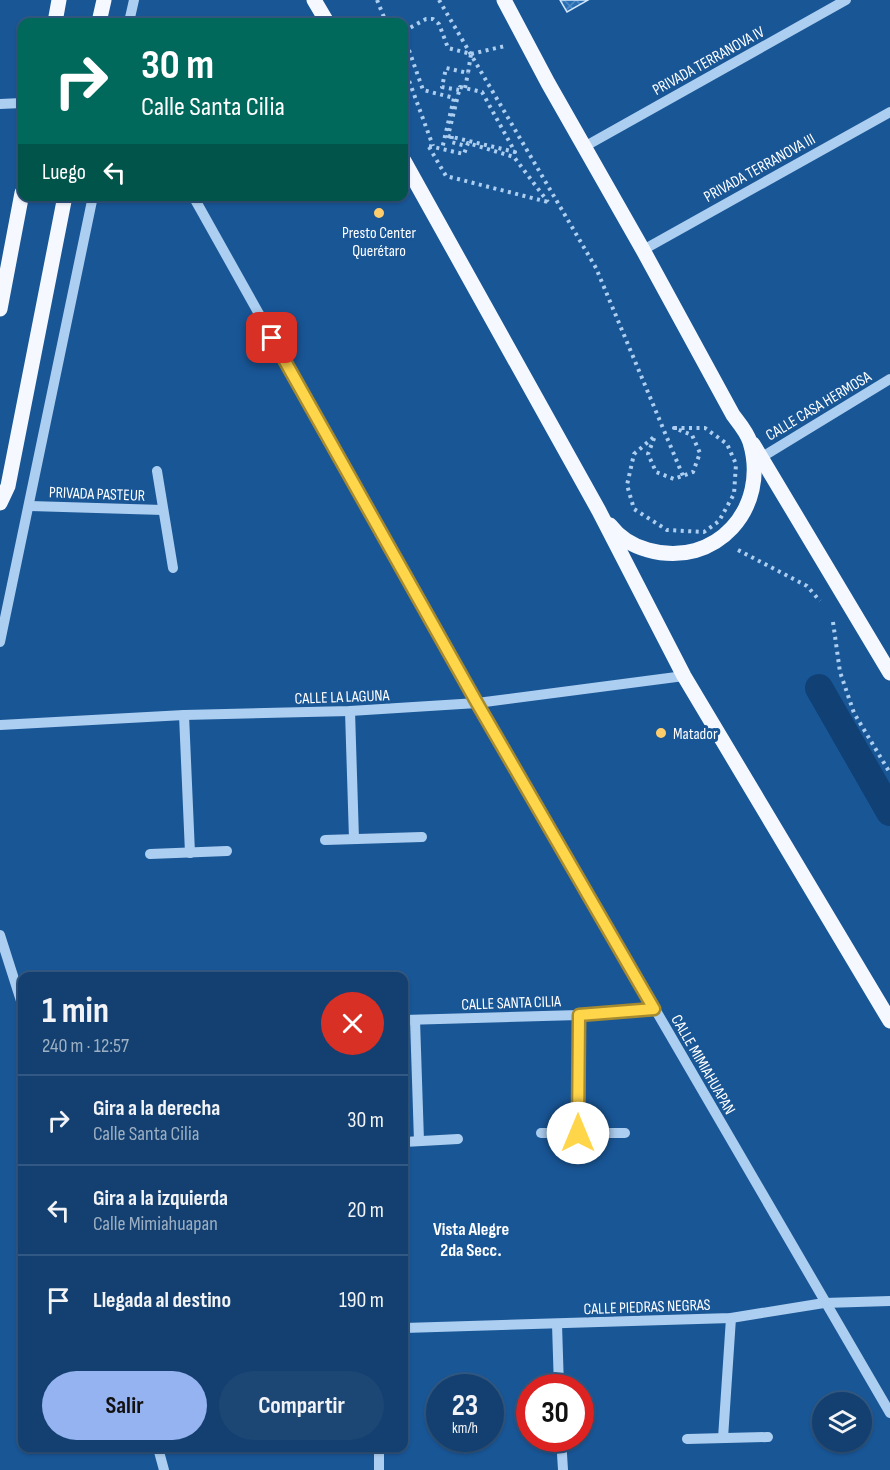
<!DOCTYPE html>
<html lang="es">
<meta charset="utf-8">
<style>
:root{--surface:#134070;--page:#1c4775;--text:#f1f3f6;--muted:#9dafc3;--line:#325983;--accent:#95b2f1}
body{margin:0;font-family:"Sofia Sans Condensed",sans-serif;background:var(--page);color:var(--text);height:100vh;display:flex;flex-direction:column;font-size:22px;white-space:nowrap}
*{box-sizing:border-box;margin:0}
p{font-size:20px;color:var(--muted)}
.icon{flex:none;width:33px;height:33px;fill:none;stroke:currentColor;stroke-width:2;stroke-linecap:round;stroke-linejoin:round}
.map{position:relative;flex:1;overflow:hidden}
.details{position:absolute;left:18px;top:972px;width:390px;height:480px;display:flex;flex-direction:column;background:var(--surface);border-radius:12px;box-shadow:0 2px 4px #0004,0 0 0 2px var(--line)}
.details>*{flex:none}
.hud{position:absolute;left:18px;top:18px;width:390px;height:183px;border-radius:12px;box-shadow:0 2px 4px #0004,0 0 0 2px var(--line);background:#00695c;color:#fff;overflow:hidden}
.tools{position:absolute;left:812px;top:1392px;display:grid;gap:12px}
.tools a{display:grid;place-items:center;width:60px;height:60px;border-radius:50%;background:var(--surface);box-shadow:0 2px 4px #0004,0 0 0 2px var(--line);font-size:30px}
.speed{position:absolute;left:426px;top:1374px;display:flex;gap:12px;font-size:30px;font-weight:700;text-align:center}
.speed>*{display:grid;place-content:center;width:78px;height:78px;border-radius:50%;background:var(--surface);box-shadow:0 2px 4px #0004,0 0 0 2px var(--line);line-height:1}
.speed small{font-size:15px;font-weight:400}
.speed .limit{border:9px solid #d22;background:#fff;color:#111}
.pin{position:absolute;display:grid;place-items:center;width:51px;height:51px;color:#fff;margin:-26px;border-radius:12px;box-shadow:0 3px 9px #0006}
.me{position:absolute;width:66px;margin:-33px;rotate:0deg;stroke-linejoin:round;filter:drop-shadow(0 0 4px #0008)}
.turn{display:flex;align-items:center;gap:21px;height:126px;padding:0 24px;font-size:27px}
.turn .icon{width:78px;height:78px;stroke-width:2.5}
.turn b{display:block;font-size:42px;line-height:51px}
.then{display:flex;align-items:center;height:57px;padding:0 24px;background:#0003;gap:12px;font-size:22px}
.round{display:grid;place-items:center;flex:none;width:63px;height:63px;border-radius:32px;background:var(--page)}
.head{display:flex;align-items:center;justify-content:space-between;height:102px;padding:0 24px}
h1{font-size:36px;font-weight:700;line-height:45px}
.button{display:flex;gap:12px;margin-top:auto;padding:12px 24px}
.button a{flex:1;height:69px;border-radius:36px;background:var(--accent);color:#111;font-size:24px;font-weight:700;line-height:69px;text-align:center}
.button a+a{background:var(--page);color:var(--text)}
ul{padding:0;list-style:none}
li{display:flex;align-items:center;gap:18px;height:90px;padding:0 24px;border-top:2px solid var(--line)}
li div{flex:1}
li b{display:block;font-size:22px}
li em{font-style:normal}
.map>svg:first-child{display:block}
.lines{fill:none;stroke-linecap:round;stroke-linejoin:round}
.canal{stroke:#104074;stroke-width:28}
.building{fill:url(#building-cross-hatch);stroke:#d3e7fb;stroke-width:1.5}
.path{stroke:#accef0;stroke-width:4;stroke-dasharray:3 4.5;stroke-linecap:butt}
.minor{stroke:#accef0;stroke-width:10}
.major{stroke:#f5f9ff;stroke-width:15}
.route-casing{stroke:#a68a30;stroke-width:15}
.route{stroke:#ffd54a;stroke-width:10}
.poi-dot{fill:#ffcd6b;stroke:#195696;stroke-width:2}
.labels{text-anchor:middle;stroke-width:6;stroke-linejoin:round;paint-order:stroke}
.street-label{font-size:16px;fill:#fff;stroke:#195696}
.poi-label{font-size:16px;fill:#fff;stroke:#195696}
.neighbourhood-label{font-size:18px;font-weight:bold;fill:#fff;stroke:#195696}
</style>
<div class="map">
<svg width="890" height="1470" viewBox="0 0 890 1470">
<defs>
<pattern id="building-cross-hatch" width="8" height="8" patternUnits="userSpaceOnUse" patternTransform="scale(1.5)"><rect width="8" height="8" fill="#286eb4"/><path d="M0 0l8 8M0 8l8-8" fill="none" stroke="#538bc3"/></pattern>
</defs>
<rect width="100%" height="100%" fill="#195696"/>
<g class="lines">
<!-- canal -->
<polyline class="canal" points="819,688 890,812"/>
</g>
<!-- building -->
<polygon class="building" points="560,0 588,0 567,12"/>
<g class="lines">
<!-- path -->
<g class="path">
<polyline points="377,0 386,22"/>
<polyline points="439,0 596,268 683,476"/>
<polyline points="404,31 426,19 433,19 439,24 448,48 471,54 468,73 446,68 442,87 459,90"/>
<polyline points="404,36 423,90 454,98 442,149"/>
<polyline points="471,54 505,46"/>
<polyline points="404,67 433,146"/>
<polygon points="460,87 482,92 515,152 448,136"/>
<polyline points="465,88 468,73"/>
<polyline points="452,136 451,142 466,146"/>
<polyline points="429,146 464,154 468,143 514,157 548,202"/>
<polyline points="429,147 446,176 548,202"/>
<polygon points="674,428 705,428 727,444 736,464 734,494 719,521 704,532 667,530 634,509 627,485 634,454 655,436 648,454 656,472 674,479 693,472 700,453 692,435"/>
<polyline points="738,550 807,586 820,601"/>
<polyline points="833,622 840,672 854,713 890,773"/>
</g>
<!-- minor -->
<g class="minor">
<polyline points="129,22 134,0"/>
<polyline points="0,104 22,103"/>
<polyline points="584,147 846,0"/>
<polyline points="193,196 477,703 890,1413"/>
<polyline points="643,250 890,112"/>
<polyline points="762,457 890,379"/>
<polyline points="157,471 173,568"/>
<polyline points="30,506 163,510"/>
<polyline points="0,642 93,196"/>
<polyline points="350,711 354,839"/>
<polyline points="184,715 190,853"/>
<polyline points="0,725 184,715 350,711 477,703 684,676"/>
<polyline points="325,840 422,837"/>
<polyline points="150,854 227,851"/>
<polyline points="0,935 22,1004"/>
<polyline points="404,1020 579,1015 654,1009"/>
<polyline points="415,1020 419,1141"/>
<polyline points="541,1133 625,1133"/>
<polyline points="578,1133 579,1015"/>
<polyline points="404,1142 458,1139"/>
<polyline points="557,1324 559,1388"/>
<polyline points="404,1328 731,1318 824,1303 890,1301"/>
<polyline points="561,1438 563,1470"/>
<polyline points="723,1438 731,1318"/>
<polyline points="687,1439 768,1437"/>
<polyline points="158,1448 164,1470"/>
<polyline points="379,1448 379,1470"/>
</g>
<!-- major -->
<g class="major">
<polyline points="314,0 327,22"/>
<path d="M504 0 548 83 643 250 733 415C739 423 747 432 750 442 770 508 716 569 648 550 633 546 619 537 610 525"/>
<polyline points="55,22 59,0"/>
<polyline points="99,22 104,0"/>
<polyline points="404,161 599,511 684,676 890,1021"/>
<polyline points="0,309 22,193"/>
<polyline points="753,444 890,673"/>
<polyline points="0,503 8,486 65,196"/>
</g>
</g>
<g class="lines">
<defs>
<polyline id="route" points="272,338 477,703 654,1009 579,1015 578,1133"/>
</defs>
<!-- route casing -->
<use href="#route" class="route-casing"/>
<!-- route -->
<use href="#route" class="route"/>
</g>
<!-- markers -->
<g class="poi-dot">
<circle cx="379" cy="213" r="6"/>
<circle cx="661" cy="733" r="6"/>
</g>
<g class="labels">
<!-- street labels -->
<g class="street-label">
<text transform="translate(708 60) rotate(-29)" y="6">PRIVADA TERRANOVA IV</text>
<text transform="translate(759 167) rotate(-29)" y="6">PRIVADA TERRANOVA III</text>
<text transform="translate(818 405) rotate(-31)" y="6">CALLE CASA HERMOSA</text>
<text transform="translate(97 493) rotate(2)" y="6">PRIVADA PASTEUR</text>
<text transform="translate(342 696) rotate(-2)" y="6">CALLE LA LAGUNA</text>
<text transform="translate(511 1002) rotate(-2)" y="6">CALLE SANTA CILIA</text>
<text transform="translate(704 1064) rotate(60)" y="6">CALLE MIMIAHUAPAN</text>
<text transform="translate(647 1306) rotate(-2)" y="6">CALLE PIEDRAS NEGRAS</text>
</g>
<!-- poi labels -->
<g class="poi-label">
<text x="379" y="238">Presto Center<tspan x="379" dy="18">Querétaro</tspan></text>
<text x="673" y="739" text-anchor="start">Matador</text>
</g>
<!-- neighbourhood labels -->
<g class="neighbourhood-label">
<text x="471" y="1235">Vista Alegre<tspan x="471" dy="21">2da Secc.</tspan></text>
</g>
</g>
</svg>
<div class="tools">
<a><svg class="icon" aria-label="layers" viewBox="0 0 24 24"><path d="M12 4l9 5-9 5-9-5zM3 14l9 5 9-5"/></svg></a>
</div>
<div class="speed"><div>23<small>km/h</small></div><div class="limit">30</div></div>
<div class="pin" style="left:272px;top:338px;background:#d93025"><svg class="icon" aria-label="arrive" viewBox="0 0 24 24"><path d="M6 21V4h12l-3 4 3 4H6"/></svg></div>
<svg class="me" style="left:578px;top:1133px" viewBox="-20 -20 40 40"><circle r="19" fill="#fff"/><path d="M0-13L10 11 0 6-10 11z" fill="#ffd54a"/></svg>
<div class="hud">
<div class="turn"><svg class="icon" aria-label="right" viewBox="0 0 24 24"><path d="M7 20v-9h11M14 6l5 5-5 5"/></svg><div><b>30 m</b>Calle Santa Cilia</div></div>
<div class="then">Luego<svg class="icon" aria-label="left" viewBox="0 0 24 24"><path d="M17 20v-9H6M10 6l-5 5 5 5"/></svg></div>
</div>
<section class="details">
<div class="head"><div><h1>1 min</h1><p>240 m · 12:57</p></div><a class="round" style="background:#d93025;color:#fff"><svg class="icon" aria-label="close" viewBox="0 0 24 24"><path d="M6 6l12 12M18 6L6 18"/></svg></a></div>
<ul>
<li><svg class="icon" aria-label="right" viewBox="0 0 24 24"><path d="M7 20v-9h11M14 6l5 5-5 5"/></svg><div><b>Gira a la derecha</b><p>Calle Santa Cilia</p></div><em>30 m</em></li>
<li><svg class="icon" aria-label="left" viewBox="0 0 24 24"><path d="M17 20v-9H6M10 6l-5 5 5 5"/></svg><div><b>Gira a la izquierda</b><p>Calle Mimiahuapan</p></div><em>20 m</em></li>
<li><svg class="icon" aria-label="arrive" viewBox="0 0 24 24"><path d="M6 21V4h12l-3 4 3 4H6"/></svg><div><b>Llegada al destino</b></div><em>190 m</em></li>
</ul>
<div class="button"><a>Salir</a><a>Compartir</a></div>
</section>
</div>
